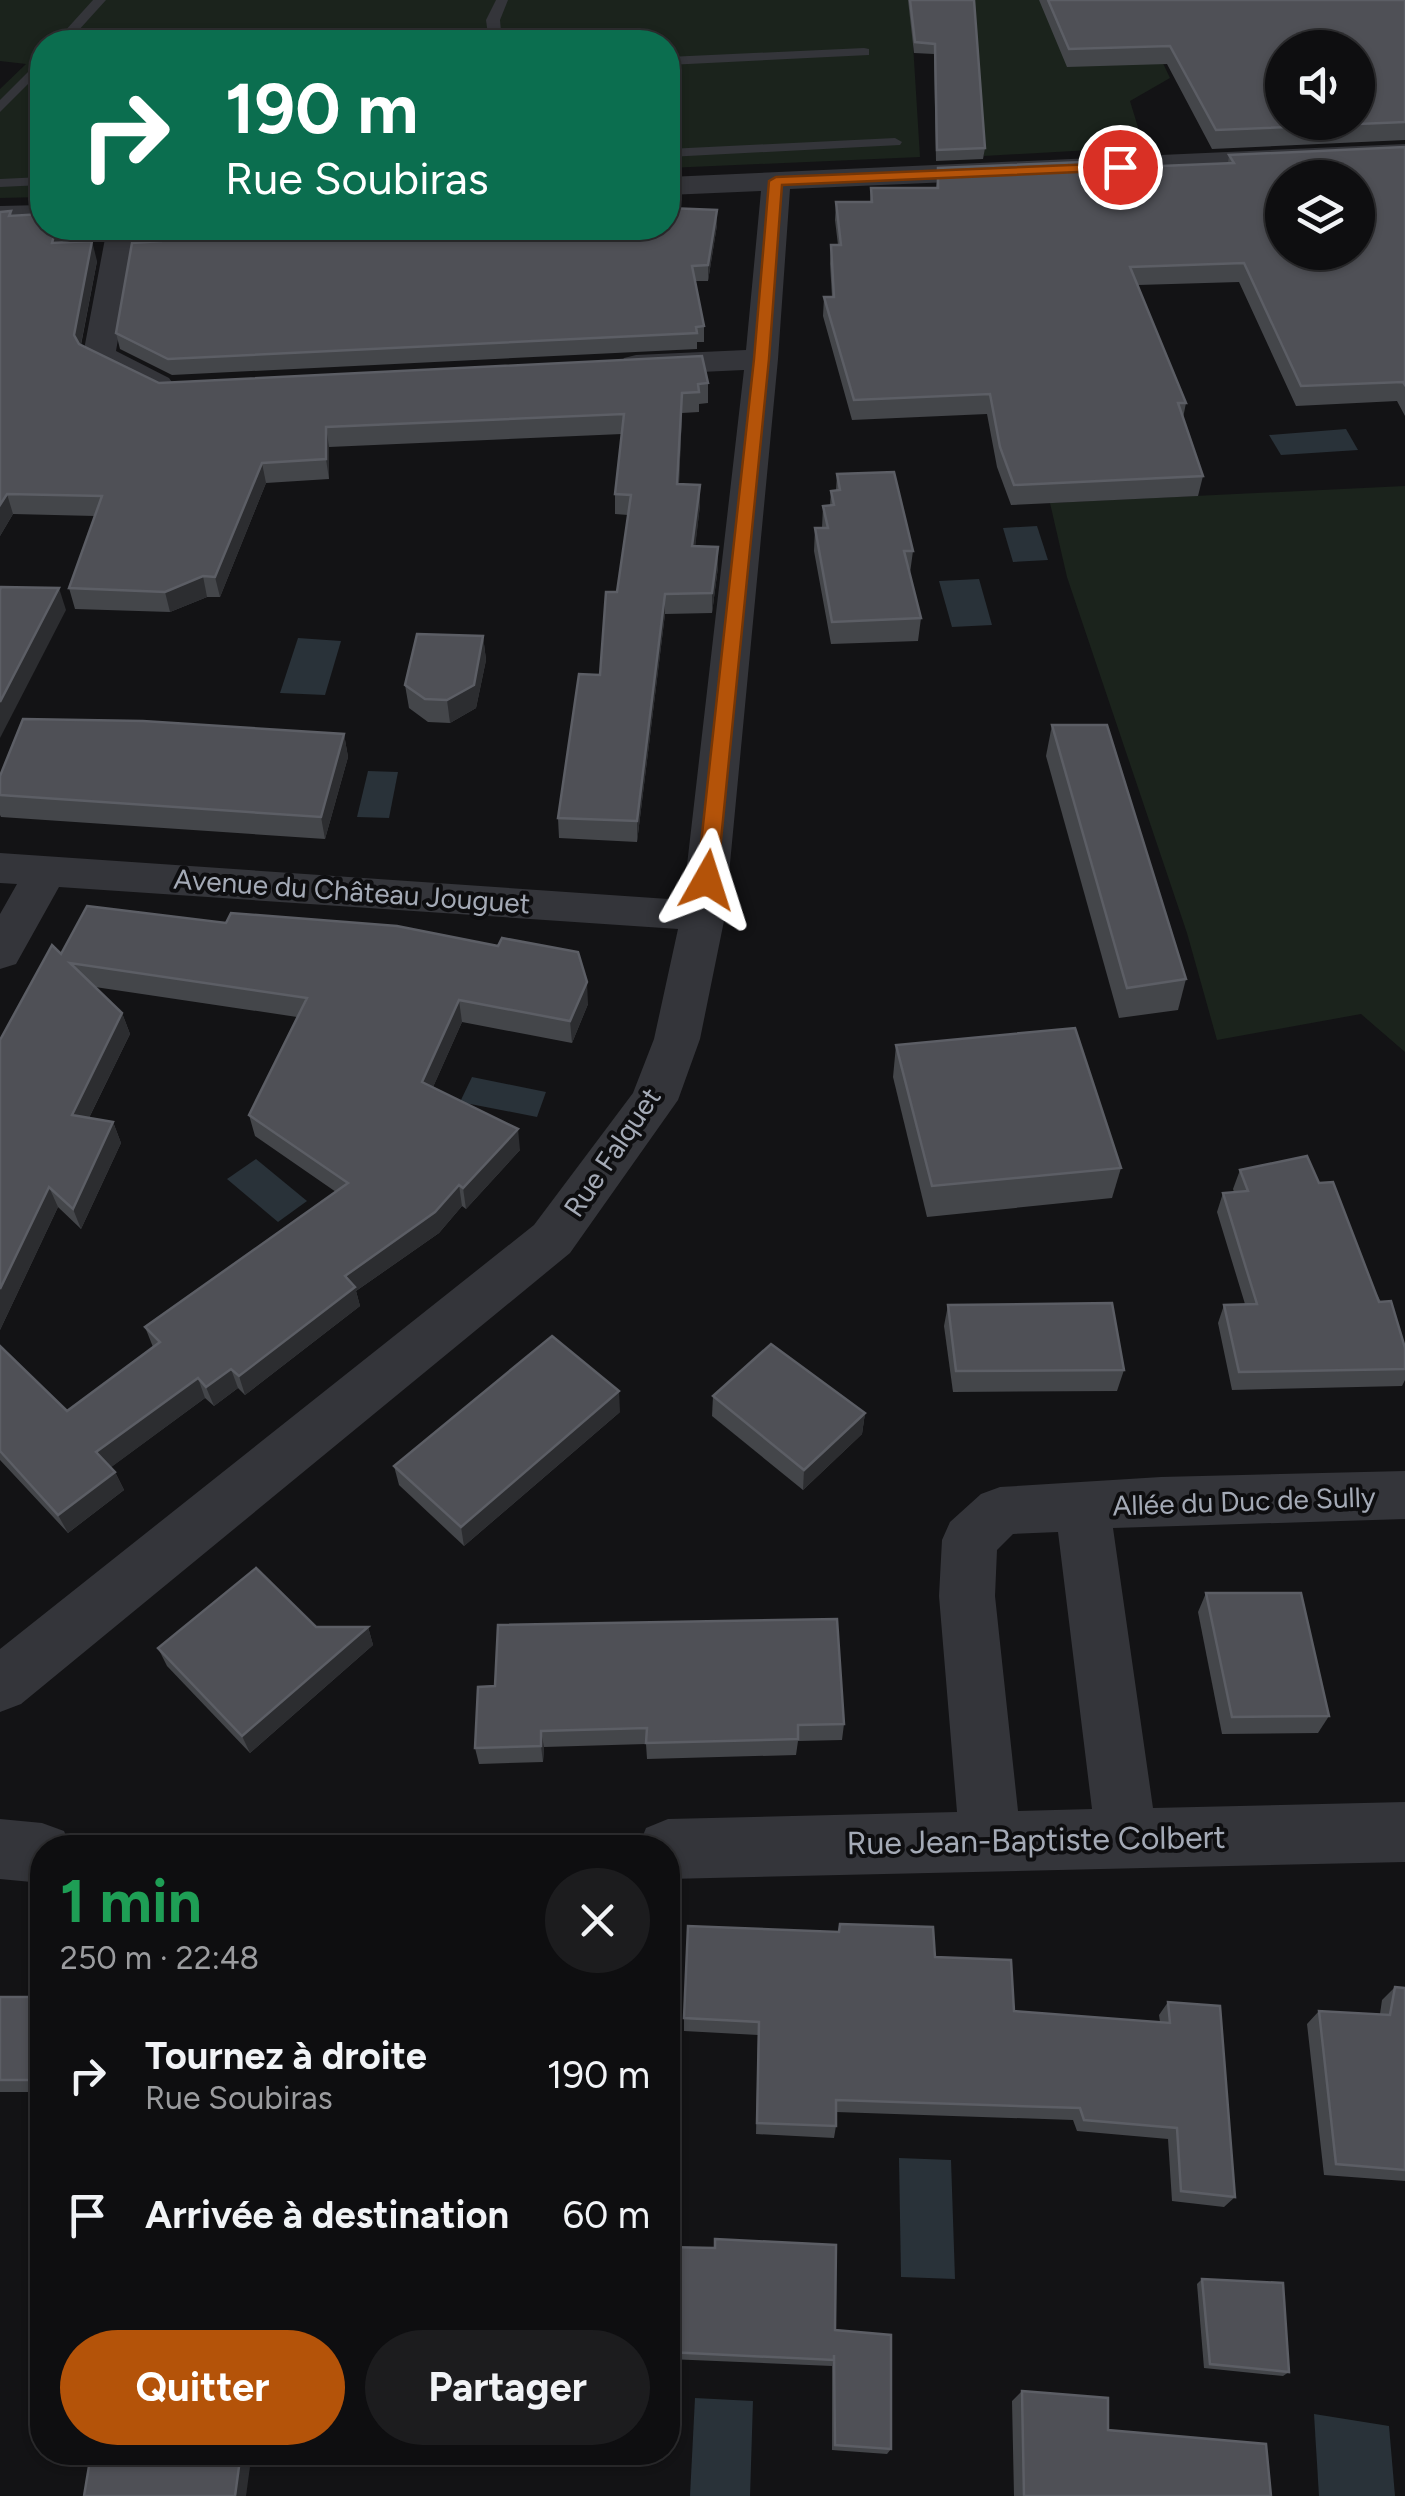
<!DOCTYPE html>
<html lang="fr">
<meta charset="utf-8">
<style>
:root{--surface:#0e0e10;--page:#1c1c1e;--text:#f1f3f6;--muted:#9b9c9f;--line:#2e2e30;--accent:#b45309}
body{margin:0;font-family:Figtree,sans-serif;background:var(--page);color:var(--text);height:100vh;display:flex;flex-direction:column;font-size:38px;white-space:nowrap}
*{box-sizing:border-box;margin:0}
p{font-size:32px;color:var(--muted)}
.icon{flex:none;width:55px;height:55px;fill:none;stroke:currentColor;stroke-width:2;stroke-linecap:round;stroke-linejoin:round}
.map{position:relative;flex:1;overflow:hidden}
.side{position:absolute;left:30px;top:1835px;width:650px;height:630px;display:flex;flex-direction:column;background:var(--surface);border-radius:40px;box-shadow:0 2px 8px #0004,0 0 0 2px var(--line)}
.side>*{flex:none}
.banner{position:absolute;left:30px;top:30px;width:650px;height:210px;border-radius:40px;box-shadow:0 2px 8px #0004,0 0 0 2px var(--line);background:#0b6e4f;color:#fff;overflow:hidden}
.fabs{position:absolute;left:1265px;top:30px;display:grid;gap:20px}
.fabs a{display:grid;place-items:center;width:110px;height:110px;border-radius:50%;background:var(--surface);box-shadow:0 2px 8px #0004,0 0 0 2px var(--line);font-size:50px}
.pin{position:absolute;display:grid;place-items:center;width:85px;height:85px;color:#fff;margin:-42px;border:5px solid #fff;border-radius:50%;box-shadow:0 2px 10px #0007}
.me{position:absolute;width:110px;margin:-55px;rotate:6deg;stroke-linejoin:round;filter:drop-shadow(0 0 8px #0008)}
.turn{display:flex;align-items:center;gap:35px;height:210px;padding:0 30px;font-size:45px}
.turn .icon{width:130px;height:130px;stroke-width:2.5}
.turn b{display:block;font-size:70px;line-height:85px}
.round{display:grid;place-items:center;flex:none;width:105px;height:105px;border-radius:52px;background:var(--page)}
.summary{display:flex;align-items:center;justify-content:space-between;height:170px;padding:0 30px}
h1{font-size:60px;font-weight:700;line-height:75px;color:#1e9e55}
.primary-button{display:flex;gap:20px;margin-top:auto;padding:20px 30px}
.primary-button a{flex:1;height:115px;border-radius:60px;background:var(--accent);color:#fff;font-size:40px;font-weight:700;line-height:115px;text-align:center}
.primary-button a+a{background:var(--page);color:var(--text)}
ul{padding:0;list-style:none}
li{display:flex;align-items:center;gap:30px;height:140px;padding:0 30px}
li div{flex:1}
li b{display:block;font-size:38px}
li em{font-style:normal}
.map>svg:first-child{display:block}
.green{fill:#1b231c}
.water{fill:#293239}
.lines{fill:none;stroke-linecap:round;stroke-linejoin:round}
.service{fill:#34353a;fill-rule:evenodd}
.minor{fill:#34353a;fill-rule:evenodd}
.wall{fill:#44464a}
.shaded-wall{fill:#2c2d30}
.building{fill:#4f5056;stroke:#5c5e65;stroke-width:2.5;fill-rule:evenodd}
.route{fill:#b45309;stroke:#753606;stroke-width:2.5}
.labels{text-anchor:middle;stroke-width:8;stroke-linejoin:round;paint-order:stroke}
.street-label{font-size:28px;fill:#a4aab6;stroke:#0e0e10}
.near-street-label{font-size:32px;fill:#a4aab6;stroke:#0e0e10}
</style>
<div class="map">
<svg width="1405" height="2496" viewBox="0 0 1405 2496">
<rect width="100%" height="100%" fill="#131315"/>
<!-- green -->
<g class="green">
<polygon points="0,0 1133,0 1170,78 1130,101 1144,147 984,156 975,47 913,44 920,157 668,168 668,42 42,42 42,197 0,198 0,89 26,64 0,61"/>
<polygon points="1405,486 1405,1052 1361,1014 1217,1040 1187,933 1067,577 1050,503"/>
</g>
<!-- water -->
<g class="water">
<polygon points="1346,429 1358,450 1281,455 1269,435"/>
<polygon points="1037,526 1048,560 1013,562 1003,528"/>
<polygon points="979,579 992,625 952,627 939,581"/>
<polygon points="298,638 341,641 325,695 280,693"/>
<polygon points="368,771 398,772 389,818 357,817"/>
<polygon points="472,1077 546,1092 537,1117 460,1102"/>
<polygon points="256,1159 307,1201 278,1222 227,1179"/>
<polygon points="899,2158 951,2160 955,2279 901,2277"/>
<polygon points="695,2398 753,2401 750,2496 690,2496"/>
<polygon points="1314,2414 1389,2426 1395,2496 1319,2496"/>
</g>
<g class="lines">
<!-- service -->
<g class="service">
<polygon points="93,0 106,0 68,42 55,42"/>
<polygon points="496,0 508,0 500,20 502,42 489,42 486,20"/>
<polygon points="864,48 869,49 869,55 668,65 668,57"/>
<polygon points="42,58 42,70 0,112 0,100"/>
<polygon points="895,138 902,142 900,145 668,157 668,149"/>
<polygon points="42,177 42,185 0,187 0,179"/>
</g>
<!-- minor -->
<g class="minor">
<polygon points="1405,144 1405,162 790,189 778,359 725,916 700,1039 678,1100 570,1253 21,1704 0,1712 0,1649 534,1225 633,1093 654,1039 678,929 59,887 16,964 0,969 0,914 17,884 0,883 0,853 683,900 744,370 636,375 624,372 620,365 624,358 636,355 746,350 761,191 668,195 668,177"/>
<polygon points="42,205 42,223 0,224 0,206"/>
<polygon points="107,228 137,228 116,351 169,378 174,385 169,392 145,392 87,362 83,355"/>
<path d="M1405 1471V1519L1113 1528 1153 1808 1405 1802V1862L668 1879V1848H638L646 1828 668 1819 957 1812 939 1596 942 1540 950 1522 981 1494 1000 1487 1161 1477ZM1058 1532 1092 1809 1018 1811 995 1596 997 1550 1013 1534Z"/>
<polygon points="0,1819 42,1823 64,1831 71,1848 42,1848 42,1883 0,1879"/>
</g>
</g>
<!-- wall -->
<g class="wall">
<polygon points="908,0 974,0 985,148 983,159 936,161 934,54 914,53"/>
<polygon points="1039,0 1405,0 1405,140 1212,149 1167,64 1067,67"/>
<polygon points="1405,147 1405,416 1397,401 1296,406 1239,282 1138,285 1186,403 1183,418 1203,476 1198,496 1011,505 997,467 987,414 852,420 823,316 824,297 832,297 830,264 831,245 838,245 835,220 836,202 870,202 871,188 936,188 938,168 1112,168 1228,163 1229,155"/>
<polygon points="717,210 717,225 708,281 695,281 704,326 704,342 697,342 697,349 172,375 120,349 116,333"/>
<polygon points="11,211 12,216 65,232 62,243 97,261 81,345 159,383 708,383 708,403 699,404 699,412 682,413 679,484 700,505 695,546 718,547 718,567 712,613 665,614 637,842 559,838 558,818 600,675 617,592 628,515 615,514 615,494 622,434 329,447 329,479 266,483 220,597 207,597 170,612 75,609 69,588 95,516 13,514 0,536 0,212"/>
<polygon points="837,474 913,551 910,573 921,618 918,641 831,644 814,551 815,528 822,528 823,506 830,506 831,491 836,490"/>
<polygon points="483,636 486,660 476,708 450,723 428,722 409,708 405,685"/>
<polygon points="1052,725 1186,979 1178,1010 1119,1018 1046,756"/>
<polygon points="344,734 348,757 325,839 1,817 0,815 0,776"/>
<polygon points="61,954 588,1004 572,1043 462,1022 433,1087 520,1150 466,1209 462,1206 439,1233 356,1291 360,1306 245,1395 238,1388 214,1406 205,1398 111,1467 115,1472 124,1490 68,1533 0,1460 0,1346 67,1411 153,1347 145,1327 336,1192 255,1136 249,1115 297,1017 95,987 122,1013 130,1034 89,1118 113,1122 121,1143 81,1229 58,1207 0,1330 0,1040"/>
<polygon points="896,1045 1121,1168 1112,1198 927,1217 893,1077"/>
<polygon points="1240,1170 1319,1183 1405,1348 1405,1380 1402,1386 1232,1390 1218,1323 1224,1305 1245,1304 1217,1212 1223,1193 1234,1192 1233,1189"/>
<polygon points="948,1305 1124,1370 1117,1391 953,1392 944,1326"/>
<polygon points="713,1396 865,1413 862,1434 803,1490 712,1416"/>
<polygon points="620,1412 464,1546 399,1485 394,1466"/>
<polygon points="1206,1593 1329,1716 1318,1733 1222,1734 1198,1612"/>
<polygon points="316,1627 368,1627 373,1645 250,1753 167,1666 158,1648"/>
<polygon points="478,1687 844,1724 842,1740 798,1741 796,1755 647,1759 646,1744 544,1747 543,1762 479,1764 475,1748"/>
<polygon points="935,1957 1014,2011 1160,2022 1159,2015 1168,2002 1235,2197 1224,2207 1172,2201 1168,2139 1077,2131 1073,2120 836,2112 836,2126 834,2138 756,2134 758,2035 684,2031 684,2018"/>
<polygon points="1395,1987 1405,1988 1405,2181 1324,2175 1307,2024 1319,2011 1380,2014 1382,2000"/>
<polygon points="42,1990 42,2092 0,2092 0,1997 41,1997"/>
<polygon points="668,2247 835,2330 891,2449 887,2454 832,2450 832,2366 668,2359"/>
<polygon points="1202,2279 1289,2372 1283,2376 1204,2368 1197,2284"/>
<polygon points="1022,2391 1108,2430 1271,2496 1014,2496 1012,2401"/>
</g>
<!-- shaded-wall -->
<g class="shaded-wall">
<polygon points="717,210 717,225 708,281 708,265"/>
<polygon points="56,228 63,228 65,232 57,263 52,243"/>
<polygon points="92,241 97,261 79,354 74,335"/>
<polygon points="682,393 682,413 678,505 677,484"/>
<polygon points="326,427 329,447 329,479 326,459"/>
<polygon points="262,463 266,483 220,597 215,577"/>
<polygon points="700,485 700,505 693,567 692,546"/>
<polygon points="7,494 13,514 0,536 0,505"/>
<polygon points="718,547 718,567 712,613 712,593"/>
<polygon points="203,576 207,597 170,612 165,592"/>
<polygon points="59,588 66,610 0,738 0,702"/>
<polygon points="665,594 665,614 637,842 637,821"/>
<polygon points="483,636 486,660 476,708 450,723 447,700"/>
<polygon points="344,734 348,757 325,839 321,817"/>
<polygon points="587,982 588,1004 572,1043 570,1021"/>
<polygon points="459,1000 462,1022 426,1103 422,1082"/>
<polygon points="122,1013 130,1034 80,1136 72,1115"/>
<polygon points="113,1122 121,1143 81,1229 73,1209"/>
<polygon points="518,1129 520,1150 466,1209 463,1188"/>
<polygon points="459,1185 462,1206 439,1233 356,1291 360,1306 245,1395 239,1376 345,1276"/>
<polygon points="49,1187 58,1207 0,1330 0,1289"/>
<polygon points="231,1369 238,1388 214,1406 206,1387"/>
<polygon points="198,1378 205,1398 106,1471 96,1452"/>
<polygon points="619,1391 620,1412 464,1546 461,1527"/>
<polygon points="865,1413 862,1434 803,1490 804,1470"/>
<polygon points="115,1472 124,1490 68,1533 58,1515"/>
<polygon points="368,1627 373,1645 250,1753 242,1736"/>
<polygon points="541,1731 544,1747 543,1762 541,1746"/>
<polygon points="241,2452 252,2452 246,2496 235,2496"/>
</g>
<!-- building -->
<g class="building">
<polygon points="910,0 974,0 985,148 937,150 935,44 915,42"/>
<path d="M1048 0H1405V122L1216 130 1170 46 1069 49ZM1282 48H1358V122H1282Z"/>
<path d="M1405 147V385L1403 382 1301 386 1244 263 1130 267 1186 403H1178L1203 476 1014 485 1000 447 990 394 854 400 824 297H834L831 245H841L836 202H872L871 188H938V168L1109 161 1112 168 1234 163 1229 155ZM1282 178H1358V252H1282Z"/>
<polygon points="668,208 717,210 708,265 692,266 704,326 696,327 697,333 168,359 116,333 132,243 161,241 164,228 668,228"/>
<polygon points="11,211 9,216 42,214 42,228 56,228 52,243 92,241 74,335 79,344 159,383 702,356 708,383 698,384 699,392 682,393 677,484 700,485 692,546 718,547 712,593 665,594 637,821 558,818 579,674 600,675 606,592 617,592 631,495 615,494 624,414 326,427 326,459 262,463 215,577 203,576 165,592 69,588 102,496 7,494 0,505 0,212"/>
<polygon points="894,472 913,551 904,551 921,618 832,622 815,528 828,528 823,506 834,505 831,491 840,490 837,474"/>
<polygon points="1,587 59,588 0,702 0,590"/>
<polygon points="417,634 483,636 474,685 447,700 425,699 405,685"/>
<polygon points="23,719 143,721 344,734 321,817 0,795 0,776"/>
<polygon points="1052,725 1107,725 1186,979 1127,988"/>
<polygon points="87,906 226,923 231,913 397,926 498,946 502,938 578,952 587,982 570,1021 459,1000 422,1082 518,1129 463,1188 459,1185 435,1212 345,1276 355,1287 239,1376 231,1369 206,1387 198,1378 96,1452 115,1472 58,1515 0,1451 0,1346 67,1411 160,1342 145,1327 348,1183 249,1115 307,998 70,963 122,1013 72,1115 113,1122 73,1209 49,1187 0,1289 0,1040 52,945 61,954"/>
<polygon points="1075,1028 1121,1168 932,1186 896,1045"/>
<polygon points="1307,1156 1319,1183 1333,1182 1379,1302 1391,1301 1405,1348 1405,1369 1239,1372 1224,1305 1257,1304 1223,1193 1248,1191 1240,1170"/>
<polygon points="1112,1303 1124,1370 956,1371 948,1305"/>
<polygon points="552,1336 619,1391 461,1527 394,1466"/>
<polygon points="771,1344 865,1413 804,1470 713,1396"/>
<polygon points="256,1568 316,1627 368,1627 242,1736 158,1648"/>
<polygon points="1206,1593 1301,1593 1329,1716 1232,1717"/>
<polygon points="837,1619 844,1724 798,1725 798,1739 646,1743 647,1728 541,1731 541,1746 475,1748 478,1687 495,1686 498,1625"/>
<polygon points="840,1924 933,1927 935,1957 1011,1960 1014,2011 1170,2023 1168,2002 1220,2006 1235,2197 1181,2191 1177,2128 1084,2120 1080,2108 836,2100 836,2126 757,2123 759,2022 684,2018 688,1926 839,1932"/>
<polygon points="1395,1987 1405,1988 1405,2170 1336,2164 1319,2011 1390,2015"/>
<polygon points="42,1990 42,2080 0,2080 0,1997 41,1997"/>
<polygon points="715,2239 836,2245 835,2330 891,2335 891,2449 835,2445 834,2355 834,2360 668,2352 668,2247 715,2248"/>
<polygon points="1202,2279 1283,2283 1289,2372 1210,2364"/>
<polygon points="1022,2391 1108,2398 1108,2430 1266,2444 1271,2496 1024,2496"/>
<polygon points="133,2452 241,2452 235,2496 84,2496 90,2460 131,2462"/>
</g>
<!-- route -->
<polygon class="route" points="1120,163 1126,167 1124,170 782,185 769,359 717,880 707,887 700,885 697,880 754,359 769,181 776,177"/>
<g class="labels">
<!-- street labels -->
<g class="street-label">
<text transform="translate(352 891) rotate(4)" y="10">Avenue du Château Jouguet</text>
<text transform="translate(612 1152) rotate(-56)" y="10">Rue Falquet</text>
<text transform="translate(1244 1501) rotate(-2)" y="10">Allée du Duc de Sully</text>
</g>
<!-- near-street labels -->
<g class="near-street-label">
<text transform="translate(1036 1840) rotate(-1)" y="11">Rue Jean-Baptiste Colbert</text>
</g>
</g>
</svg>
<div class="fabs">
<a><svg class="icon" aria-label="sound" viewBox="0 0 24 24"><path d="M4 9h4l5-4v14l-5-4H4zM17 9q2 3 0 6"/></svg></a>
<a><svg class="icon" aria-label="layers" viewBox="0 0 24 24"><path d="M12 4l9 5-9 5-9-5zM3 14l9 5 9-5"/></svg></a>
</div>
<div class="pin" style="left:1120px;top:167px;background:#d93025"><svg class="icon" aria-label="arrive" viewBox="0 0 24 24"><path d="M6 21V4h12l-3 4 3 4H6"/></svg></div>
<svg class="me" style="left:707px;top:880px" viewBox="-20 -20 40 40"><path d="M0-17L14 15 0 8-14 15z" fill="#b45309" stroke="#fff" stroke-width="4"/></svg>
<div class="banner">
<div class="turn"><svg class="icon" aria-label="right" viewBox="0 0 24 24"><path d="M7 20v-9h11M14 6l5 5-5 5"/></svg><div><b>190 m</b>Rue Soubiras</div></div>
</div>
<section class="side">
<div class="summary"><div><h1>1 min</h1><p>250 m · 22:48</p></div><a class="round"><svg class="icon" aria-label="close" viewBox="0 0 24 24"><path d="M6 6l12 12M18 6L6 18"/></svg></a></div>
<ul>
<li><svg class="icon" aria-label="right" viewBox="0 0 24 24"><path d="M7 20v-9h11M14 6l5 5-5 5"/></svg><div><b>Tournez à droite</b><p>Rue Soubiras</p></div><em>190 m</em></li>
<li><svg class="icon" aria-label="arrive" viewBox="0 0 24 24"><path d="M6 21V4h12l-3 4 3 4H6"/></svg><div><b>Arrivée à destination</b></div><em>60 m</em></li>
</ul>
<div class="primary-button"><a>Quitter</a><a>Partager</a></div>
</section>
</div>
